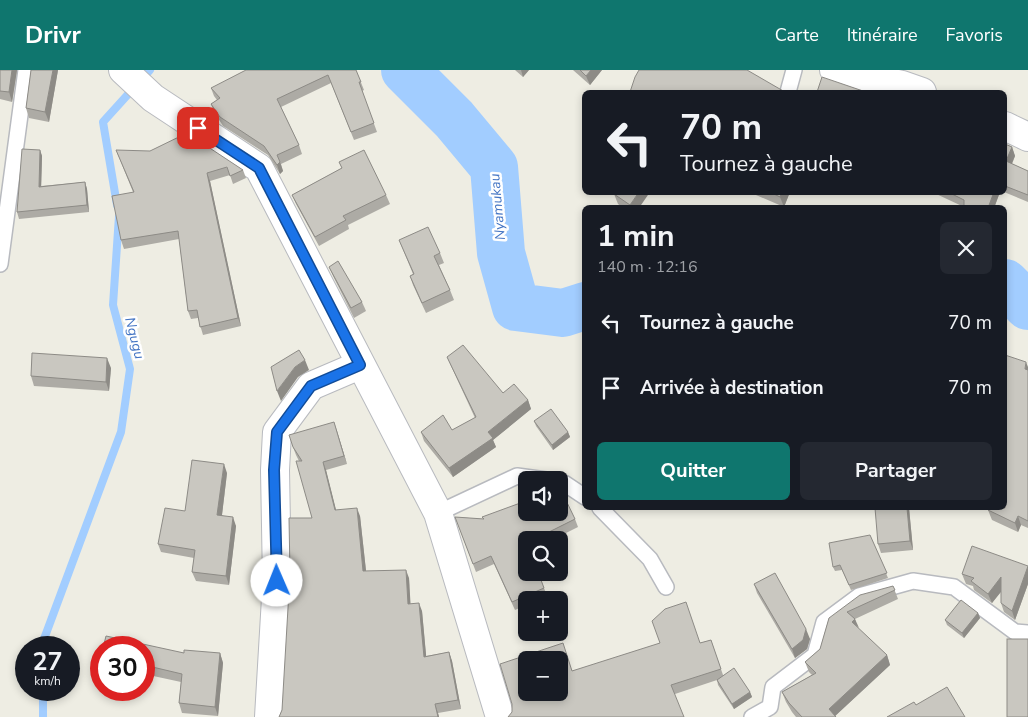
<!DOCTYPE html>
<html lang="fr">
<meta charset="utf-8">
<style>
:root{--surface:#171b24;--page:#242831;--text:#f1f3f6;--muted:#9ea1a6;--accent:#0f766e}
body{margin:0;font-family:"Nunito Sans",sans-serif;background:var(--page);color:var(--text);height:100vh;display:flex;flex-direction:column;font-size:19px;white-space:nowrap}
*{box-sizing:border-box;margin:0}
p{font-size:16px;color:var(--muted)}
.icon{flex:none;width:28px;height:28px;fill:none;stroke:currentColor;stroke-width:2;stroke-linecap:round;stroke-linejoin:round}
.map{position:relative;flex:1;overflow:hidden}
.details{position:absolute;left:582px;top:135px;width:425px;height:305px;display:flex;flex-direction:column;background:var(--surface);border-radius:8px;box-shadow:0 2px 8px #0003}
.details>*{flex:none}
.guide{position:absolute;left:582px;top:20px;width:425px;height:105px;border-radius:8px;box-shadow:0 2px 8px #0003;background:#171b24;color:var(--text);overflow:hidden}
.fabs{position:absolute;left:518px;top:401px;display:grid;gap:10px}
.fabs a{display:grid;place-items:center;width:50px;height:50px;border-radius:8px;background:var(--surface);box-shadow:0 2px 8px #0003;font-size:25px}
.speed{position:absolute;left:15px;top:566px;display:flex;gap:10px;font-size:25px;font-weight:700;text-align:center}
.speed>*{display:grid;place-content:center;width:65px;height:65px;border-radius:50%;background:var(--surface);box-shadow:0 2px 8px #0003;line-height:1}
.speed small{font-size:12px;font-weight:400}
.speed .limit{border:8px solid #d22;background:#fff;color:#111}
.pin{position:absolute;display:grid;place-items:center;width:42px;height:42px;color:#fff;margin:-21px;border-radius:10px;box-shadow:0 2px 8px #0006}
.me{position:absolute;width:55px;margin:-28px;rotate:359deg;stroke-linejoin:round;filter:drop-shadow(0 0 4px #0008)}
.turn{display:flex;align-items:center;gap:18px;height:105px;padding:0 15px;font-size:22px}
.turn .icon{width:65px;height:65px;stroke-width:2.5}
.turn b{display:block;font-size:35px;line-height:42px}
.round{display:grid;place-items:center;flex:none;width:52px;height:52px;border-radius:8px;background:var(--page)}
.headline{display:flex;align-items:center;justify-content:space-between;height:85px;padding:0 15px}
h1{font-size:30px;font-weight:700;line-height:38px}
.primary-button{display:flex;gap:10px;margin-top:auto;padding:10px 15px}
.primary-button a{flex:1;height:58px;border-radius:8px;background:var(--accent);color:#fff;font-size:20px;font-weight:700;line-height:58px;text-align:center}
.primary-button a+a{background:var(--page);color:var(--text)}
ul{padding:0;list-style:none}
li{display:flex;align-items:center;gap:15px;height:65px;padding:0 15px}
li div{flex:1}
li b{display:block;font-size:19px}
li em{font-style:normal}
header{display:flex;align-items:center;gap:30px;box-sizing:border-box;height:70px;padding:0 25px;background:var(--accent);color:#fff}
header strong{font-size:24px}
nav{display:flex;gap:28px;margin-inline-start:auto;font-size:18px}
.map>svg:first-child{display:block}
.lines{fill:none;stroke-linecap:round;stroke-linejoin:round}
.stream{stroke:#a2cdff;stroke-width:8}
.river{stroke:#a2cdff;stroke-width:48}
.lane-casing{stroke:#b8babf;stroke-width:18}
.street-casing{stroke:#b8babf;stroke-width:30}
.lane{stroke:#fff;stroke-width:15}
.street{stroke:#fff;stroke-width:28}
.wall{fill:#adaba5}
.shaded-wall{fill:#8d8b86}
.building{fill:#c9c7c0;stroke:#8d8b86;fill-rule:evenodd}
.route-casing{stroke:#114b97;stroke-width:12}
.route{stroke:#1a73e8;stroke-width:9}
.labels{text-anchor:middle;stroke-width:5;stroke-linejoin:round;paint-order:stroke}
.water-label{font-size:14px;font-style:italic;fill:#4374c3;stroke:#fff}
</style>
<header>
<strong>Drivr</strong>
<nav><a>Carte</a><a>Itinéraire</a><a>Favoris</a></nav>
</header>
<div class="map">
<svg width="1028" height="647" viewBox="0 0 1028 647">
<rect width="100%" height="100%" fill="#eeede3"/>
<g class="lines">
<!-- stream -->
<g class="stream">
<polyline points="117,135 103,52 150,0"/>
<polyline points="44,578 44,569 121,362 130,299 113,235 119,146"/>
<polyline points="43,647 43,620"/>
</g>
<!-- river -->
<g class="river">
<polyline points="405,0 454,49 494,97 501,183 516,237 563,243 585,236"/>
<polyline points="1005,213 1028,236"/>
</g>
<defs>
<g id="lane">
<polyline points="788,22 794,0"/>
<polyline points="0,194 26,0"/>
<polyline points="559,412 564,413 585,427"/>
<polyline points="600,438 650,489 666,517"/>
<polyline points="438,443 517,406 546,410"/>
<polyline points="752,647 770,637 773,617 815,585 824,552 859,526 913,511 954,517 1015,562 1028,563"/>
</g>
<g id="street">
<polyline points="123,0 153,28 259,98 438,443 500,647"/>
<polyline points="834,0 902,15 922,22"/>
<polyline points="1005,56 1028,67"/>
<polyline points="269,647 277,511 275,400 277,362 311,316 360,295"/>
</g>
</defs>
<!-- lane casing -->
<use href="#lane" class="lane-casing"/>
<!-- street casing -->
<use href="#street" class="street-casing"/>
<!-- lane -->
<use href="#lane" class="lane"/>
<!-- street -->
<use href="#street" class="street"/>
</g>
<!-- wall -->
<g class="wall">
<polygon points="0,0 17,0 12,32 0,29"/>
<polygon points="31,0 58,0 49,52 29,48 26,38"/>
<polygon points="356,0 364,20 362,21 377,62 354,70 331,13 281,37 299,75 302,84 281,94 283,101 280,104 268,85 223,56 214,42 211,34 217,30 214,26 211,18"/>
<polygon points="515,0 529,0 523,7"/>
<polygon points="573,0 602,0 590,15"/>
<polygon points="1005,74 1012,77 1015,86 1012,94 1028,101 1028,132 1004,122"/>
<polygon points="40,80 42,86 41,116 85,112 87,119 89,142 19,149 17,142"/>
<polygon points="116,80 243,100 246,108 233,114 230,105 210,111 241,256 203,265 198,248 191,249 188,241 179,169 124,179 121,170 133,122"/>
<polygon points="339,92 386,125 390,134 348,155 349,159 319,176 296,134 292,125 342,98"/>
<polygon points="749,122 790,122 784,137"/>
<polygon points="932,122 1000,122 994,138 964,137"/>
<polygon points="614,124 639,138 623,138 618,134"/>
<polygon points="399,170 440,183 444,193 439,195 450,220 454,230 426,243 413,215 410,206 413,204"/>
<polygon points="329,197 362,232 366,241 354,248 333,206"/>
<polygon points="447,287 503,323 528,330 531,339 493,370 496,377 453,407 424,371 421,362 452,360 475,348 451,296"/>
<polygon points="1028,297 1028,458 1021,455 1018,462 992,450 988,440 1005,438"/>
<polygon points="111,298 109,321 34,316 31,306"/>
<polygon points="534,351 568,362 570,367 553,380 536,356"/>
<polygon points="334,352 347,394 326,400 336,440 360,446 366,501 409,508 410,534 422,541 426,586 449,582 452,591 461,639 438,643 439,647 279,647 282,640 312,448 299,391 296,385 293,377"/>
<polygon points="227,403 222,445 236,456 229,515 196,511 192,502 194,488 161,482 158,474 185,441"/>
<polygon points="525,438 575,449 578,457 552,470 526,470 526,502 544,518 547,526 538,530 526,530 526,535 515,540 494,494 476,502 455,447 483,449 482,447"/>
<polygon points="909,438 913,480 881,483 878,474"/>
<polygon points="870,465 888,508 851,520 842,500 835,501 833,497"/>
<polygon points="1028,497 1028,514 1015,550 1004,542 1001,533 1001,521 992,533 974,520 973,516 966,514 962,504"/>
<polygon points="754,514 810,569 807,579 795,588 757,523"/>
<polygon points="893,516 898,529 855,549 858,559 887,585 890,595 835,646 836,647 796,647 792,642 786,632 782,622 812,605 809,602 805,592 820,579 829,548"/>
<polygon points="978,543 980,548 964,568 947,555 945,550"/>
<polygon points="711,570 723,605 750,622 752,627 734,639 718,615 717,610 675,624 573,601 700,573"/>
<polygon points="144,578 184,583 220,583 223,593 218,646 182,643 179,633 181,612 144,604"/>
</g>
<!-- shaded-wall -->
<g class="shaded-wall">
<polygon points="12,0 17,0 12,32 9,22"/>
<polygon points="53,0 58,0 49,52 45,42"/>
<polygon points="521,0 529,0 523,7"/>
<polygon points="591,0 602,0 590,15 586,6"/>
<polygon points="1012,77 1015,86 1009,100 1006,91"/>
<polygon points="40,80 42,86 41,123 39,117"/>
<polygon points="280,92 283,101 280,104 277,95"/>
<polygon points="207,103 210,111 241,256 238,248"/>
<polygon points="85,112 87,119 89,142 87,135"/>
<polygon points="639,122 650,122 639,138 631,138 630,135"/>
<polygon points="782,122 790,122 784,137 780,127"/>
<polygon points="994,122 1000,122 994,138 988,138"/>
<polygon points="107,288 111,298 109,321 106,312"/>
<polygon points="305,290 309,300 298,307 281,331 277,321 295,297"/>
<polygon points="1026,292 1028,297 1028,307 1025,299"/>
<polygon points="528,330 531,339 493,370 496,377 453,407 449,398 488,362"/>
<polygon points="334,352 337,361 347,394 344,386"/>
<polygon points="568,362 570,367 553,380 552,375"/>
<polygon points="323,392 326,400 338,448 335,440"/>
<polygon points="224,394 227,403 221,453 217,445"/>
<polygon points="357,438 360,446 367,510 363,501"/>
<polygon points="907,438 909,438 913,480 910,471"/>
<polygon points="1018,446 1021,455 1018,462 1015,453"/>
<polygon points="233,447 236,456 229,515 226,506"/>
<polygon points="1028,496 1028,514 1015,550 1012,541"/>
<polygon points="406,500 409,508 411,542 408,534"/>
<polygon points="1001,507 1005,517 992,533 988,524"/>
<polygon points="419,533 422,541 427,595 424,587"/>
<polygon points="978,543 980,548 964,568 962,563"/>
<polygon points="855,549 859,558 852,552"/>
<polygon points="806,559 810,569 807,579 795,588 792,579"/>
<polygon points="449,582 452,591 461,639 458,630"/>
<polygon points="220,583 223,593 218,646 215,637"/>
<polygon points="887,585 890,595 834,647 829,639"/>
<polygon points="750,622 752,627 734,639 732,634"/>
<polygon points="435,634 438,643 439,647 438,647"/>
</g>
<!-- building -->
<g class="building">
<polygon points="0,0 12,0 9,22 0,21"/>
<polygon points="31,0 53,0 45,42 26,38"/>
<polygon points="246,0 356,0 361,12 359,12 374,53 351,62 328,5 277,29 299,75 277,85 280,92 277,95 264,76 220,47 211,34 220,28 211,18"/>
<polygon points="580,0 591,0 586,6"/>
<polygon points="639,0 747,0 785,22 630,22 635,7"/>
<polygon points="822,7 866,22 817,22"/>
<polygon points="187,63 243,100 230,106 227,97 207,103 238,248 200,257 197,240 188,241 178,161 121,170 112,126 134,122 116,80 150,81"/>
<polygon points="1005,74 1012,77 1006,91 1028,101 1028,125 1005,116"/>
<polygon points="22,79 40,80 39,117 85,112 87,135 17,142"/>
<polygon points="364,80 386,125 343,146 346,150 315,167 292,125 342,98 339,92"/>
<polygon points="615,122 639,122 630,135 614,124"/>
<polygon points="770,122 782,122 780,127"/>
<polygon points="948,122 994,122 988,138 964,138 964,130"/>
<polygon points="428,157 440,183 434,186 450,220 422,233 410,206 414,204 399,170"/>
<polygon points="338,191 362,232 351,238 329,197"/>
<polygon points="463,275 503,323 514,314 528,330 488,362 493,368 449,398 421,362 443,345 452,360 476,347 447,287"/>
<polygon points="299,280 305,290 295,297 277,321 271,297"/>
<polygon points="32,283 107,288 106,312 31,306"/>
<polygon points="1005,285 1026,292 1025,299 1028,300 1028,451 1018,446 1015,453 988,440 990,438 1005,438"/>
<polygon points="551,339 568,362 552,375 534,351"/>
<polygon points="334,352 344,386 323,392 335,440 357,438 363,501 406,500 408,534 419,533 424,587 449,582 458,630 435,634 438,647 279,647 282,640 290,504 289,448 312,448 296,391 302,391 293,377 289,365"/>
<polygon points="192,390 224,394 217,445 233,447 226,506 192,502 195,480 158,474 165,438 185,441"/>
<polygon points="561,420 575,449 533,470 526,470 526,502 538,502 544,518 512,532 491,486 473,494 455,447 484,449 482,447 523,432 525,438 526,437 526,442 559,442 559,421"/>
<polygon points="875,438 907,438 910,471 878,474"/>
<polygon points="870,465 887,503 849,515 840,495 833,497 829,473"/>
<polygon points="972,476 1028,496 1012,541 1001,533 1001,507 988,524 971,511 974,508 962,504"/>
<polygon points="775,503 806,559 803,570 792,579 754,514"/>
<polygon points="893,516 895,520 847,542 855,549 852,552 887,585 829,639 836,647 802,647 789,633 782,622 816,603 805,592 820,579 829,548 860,525"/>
<polygon points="961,530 978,543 962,563 945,550"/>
<path d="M686 532 700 573 711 570 721 599 671 615 684 647H508L512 642V634L500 594 563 573 572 601 660 573 652 551 665 539ZM526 590H559V622H526Z"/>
<polygon points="106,566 184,583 184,580 220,583 215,637 179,633 182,604 144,595 144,578 103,578"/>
<rect x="1007" y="569" width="21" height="78"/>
<polygon points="734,598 750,622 732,634 717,610"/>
<polygon points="947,617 965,647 887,647 914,632 916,635"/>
</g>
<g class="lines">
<defs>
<polyline id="route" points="198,58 259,98 360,295 311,316 277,362 274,400 277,511"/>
</defs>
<!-- route casing -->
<use href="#route" class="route-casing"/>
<!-- route -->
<use href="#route" class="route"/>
</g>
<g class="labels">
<!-- water labels -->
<g class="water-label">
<text transform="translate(497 137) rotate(-95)" y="5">Nyamukau</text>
<text transform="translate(135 268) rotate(76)" y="5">Ngugu</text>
</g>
</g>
</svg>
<div class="fabs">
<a><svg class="icon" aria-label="sound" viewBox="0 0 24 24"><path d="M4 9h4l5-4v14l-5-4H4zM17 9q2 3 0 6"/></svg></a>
<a><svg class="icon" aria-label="search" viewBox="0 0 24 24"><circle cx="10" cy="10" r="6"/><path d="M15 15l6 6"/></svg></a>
<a>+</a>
<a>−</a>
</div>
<div class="speed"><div>27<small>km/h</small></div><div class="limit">30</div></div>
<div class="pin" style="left:198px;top:58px;background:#d93025"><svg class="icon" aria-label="arrive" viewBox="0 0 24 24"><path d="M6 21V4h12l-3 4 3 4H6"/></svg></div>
<svg class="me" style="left:277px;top:511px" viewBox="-20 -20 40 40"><circle r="19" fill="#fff"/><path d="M0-13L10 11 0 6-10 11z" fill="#1a73e8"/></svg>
<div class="guide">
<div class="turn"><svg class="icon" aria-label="left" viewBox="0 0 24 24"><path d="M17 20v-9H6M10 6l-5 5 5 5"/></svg><div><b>70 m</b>Tournez à gauche</div></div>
</div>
<section class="details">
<div class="headline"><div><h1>1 min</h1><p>140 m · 12:16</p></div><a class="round"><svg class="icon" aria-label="close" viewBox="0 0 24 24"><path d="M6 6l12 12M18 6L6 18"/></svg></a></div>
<ul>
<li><svg class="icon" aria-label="left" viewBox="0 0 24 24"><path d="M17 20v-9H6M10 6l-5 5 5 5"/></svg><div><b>Tournez à gauche</b></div><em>70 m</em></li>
<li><svg class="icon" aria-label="arrive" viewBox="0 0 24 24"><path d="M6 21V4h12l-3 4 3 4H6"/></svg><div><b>Arrivée à destination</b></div><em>70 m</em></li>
</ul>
<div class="primary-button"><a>Quitter</a><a>Partager</a></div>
</section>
</div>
